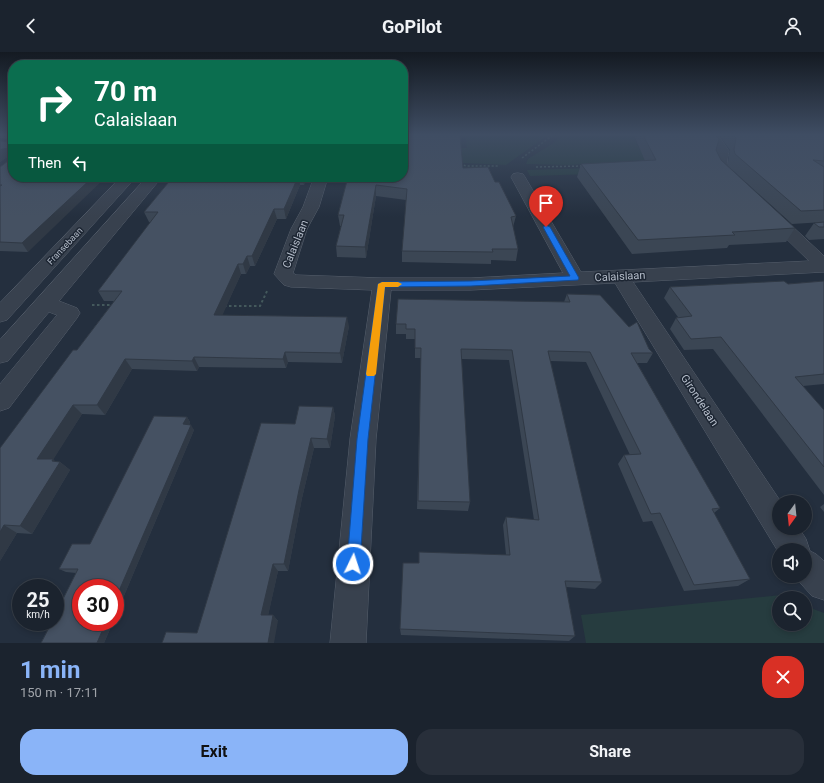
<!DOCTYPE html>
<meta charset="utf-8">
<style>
:root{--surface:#1b232e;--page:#282f3a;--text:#f1f3f6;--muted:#a0a4aa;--line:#39404a;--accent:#8ab4f8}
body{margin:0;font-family:Roboto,sans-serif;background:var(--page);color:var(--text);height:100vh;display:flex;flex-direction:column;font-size:15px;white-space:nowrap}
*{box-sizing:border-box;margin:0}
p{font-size:13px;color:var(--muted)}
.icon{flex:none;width:22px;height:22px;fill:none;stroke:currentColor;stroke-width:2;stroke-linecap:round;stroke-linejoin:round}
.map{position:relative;height:591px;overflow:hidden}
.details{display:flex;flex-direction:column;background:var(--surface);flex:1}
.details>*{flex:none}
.banner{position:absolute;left:8px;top:8px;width:400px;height:122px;border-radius:16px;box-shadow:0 2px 6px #0003,0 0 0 1px var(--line);background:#0b6e4f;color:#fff;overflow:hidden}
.needle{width:26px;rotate:195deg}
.tools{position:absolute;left:772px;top:443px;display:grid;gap:8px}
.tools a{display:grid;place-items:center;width:40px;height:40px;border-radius:50%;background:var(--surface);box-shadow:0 2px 6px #0003,0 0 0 1px var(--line);font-size:20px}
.speed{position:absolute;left:12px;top:527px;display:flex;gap:8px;font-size:20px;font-weight:700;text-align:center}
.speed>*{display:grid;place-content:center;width:52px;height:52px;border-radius:50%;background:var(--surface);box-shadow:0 2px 6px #0003,0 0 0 1px var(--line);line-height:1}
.speed small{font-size:10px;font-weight:400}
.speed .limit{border:6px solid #d22;background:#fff;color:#111}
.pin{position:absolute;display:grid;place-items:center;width:34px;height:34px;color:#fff;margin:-41px -17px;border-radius:50% 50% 50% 0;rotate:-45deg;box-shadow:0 0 4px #0007}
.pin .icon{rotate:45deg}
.me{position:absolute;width:44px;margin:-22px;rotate:4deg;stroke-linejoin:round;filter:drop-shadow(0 0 3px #0008)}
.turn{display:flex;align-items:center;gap:14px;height:84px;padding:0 20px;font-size:18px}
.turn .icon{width:52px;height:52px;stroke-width:2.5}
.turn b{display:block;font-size:28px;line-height:34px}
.then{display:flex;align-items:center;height:38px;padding:0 20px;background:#0003;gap:8px;font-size:15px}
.round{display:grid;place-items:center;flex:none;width:42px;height:42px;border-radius:16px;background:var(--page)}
.headline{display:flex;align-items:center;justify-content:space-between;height:68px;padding:0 20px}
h1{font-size:24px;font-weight:700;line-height:30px;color:var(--accent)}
.cta{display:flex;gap:8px;margin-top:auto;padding:8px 20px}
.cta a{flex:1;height:46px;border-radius:16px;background:var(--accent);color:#111;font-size:16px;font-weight:700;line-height:46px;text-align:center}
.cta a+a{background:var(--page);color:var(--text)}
header{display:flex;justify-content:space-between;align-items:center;height:52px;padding:0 20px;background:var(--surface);font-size:18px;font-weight:700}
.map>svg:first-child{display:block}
.green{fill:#263c3f}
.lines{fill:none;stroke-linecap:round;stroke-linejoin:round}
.minor-casing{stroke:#565f6c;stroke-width:1}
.path-far1{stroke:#44595c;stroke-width:1.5;stroke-dasharray:2 2;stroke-linecap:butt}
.path{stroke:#44595c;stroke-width:2;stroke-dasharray:2.5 2.5;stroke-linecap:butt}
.minor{fill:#38414e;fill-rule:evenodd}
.wall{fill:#3b4654}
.shaded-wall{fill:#303945}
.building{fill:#455162;stroke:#303945}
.route{fill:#1a73e8;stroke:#114b97}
.slow{fill:#f59e0b}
.labels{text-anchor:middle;stroke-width:3;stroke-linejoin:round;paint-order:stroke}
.far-street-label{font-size:9px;fill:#b4bcc9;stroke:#1d2633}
.street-label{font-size:11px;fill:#b4bcc9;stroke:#1d2633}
</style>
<header><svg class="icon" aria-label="back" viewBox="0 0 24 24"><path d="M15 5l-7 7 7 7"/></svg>GoPilot<svg class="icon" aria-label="person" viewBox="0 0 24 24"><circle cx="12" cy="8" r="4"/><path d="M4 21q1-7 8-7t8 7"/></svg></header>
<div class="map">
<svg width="824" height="591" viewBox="0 0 824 591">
<rect width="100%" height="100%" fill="#242f3e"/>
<!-- green -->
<g class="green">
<polygon points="465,83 548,83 506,113 464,111 446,105 403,96 467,96"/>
<polygon points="560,83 633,83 640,98 655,100 659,107 569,113 526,112 528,107 555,90"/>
<polygon points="591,116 714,118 530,124 527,118"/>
<polygon points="791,542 795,546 779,546 779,572 805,572 805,554 824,561 824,591 586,591 581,563"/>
</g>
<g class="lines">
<defs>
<g id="minor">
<path d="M706 83H718L729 99C724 119 732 115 741 129L739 132C728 135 715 123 713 112 713 108 714 103 715 99Z"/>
<polygon points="518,121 523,122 525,125 581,220 809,209 764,165 762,162 764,159 770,157 776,159 824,204 824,220 633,230 781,450 779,450 779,476 799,476 806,487 810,499 816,502 824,509 824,548 812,544 794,524 805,524 805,498 779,498 779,501 615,231 471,238 391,238 376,387 366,591 330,591 350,387 372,238 291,235 284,233 274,222 291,177 303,155 314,125 328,125 319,155 307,177 293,221 296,223 382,226 471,226 563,221 511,125 513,122"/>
<polygon points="121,125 136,125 7,268 0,270 0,251"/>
<polygon points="147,125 162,125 59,249 77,256 80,261 77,266 9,356 0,359 0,332 57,263 49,260 8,309 0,311 0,288"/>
</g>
</defs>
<!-- minor casing -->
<use href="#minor" class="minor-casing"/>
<!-- path-far1 -->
<g class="path-far1">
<polyline points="522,106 553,83"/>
<polyline points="460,112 466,114 499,114"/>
<polyline points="536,115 583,114"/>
</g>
<!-- path -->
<g class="path">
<polyline points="92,253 113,253"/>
<polyline points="224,254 260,254 268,237"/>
</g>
<!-- minor -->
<use href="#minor" class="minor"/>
</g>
<!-- wall -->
<g class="wall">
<polygon points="0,83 13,83 28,200 0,199 0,115 8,109 9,105 7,105 0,110 0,89 9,90 9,87 0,86"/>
<polygon points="634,83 716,83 716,98 721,108 795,176 786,190 729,193 727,196 632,202 577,125 581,112 645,109"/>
<polygon points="719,83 824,83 824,170 792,172 728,114 728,110 730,98"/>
<polygon points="463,116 495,130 516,164 513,175 518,197 516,209 491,208 491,212 402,210 402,199 406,148 376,144 366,206 337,205 336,194 341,174 340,174 338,163 348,125"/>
<polygon points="173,125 307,125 304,133 300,133 286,167 277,167 255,214 250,214 246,222 241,222 222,263 349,274 342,311 288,310 286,316 199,315 197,319 132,317 105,363 82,362 53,407 55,410 60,410 70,418 32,482 17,481 0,509 0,396 77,298 114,249 104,249 98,239 151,170 149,170 144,160"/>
<polygon points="824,170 824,187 809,188 805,184 814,171"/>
<polygon points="824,229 824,332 803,334 824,358 824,443 713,297 684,298 670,277 676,266 678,265 664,246 670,235 788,232"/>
<polygon points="567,242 649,297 653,301 647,311 637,311 720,456 714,461 750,527 738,534 684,539 652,469 643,470 618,412 624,403 630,403 586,310 550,309 602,530 595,537 566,535 575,584 569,589 401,583 400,577 419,511 506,503 503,473 506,465 534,468 509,308 461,307 470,450 468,459 417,457 421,306 415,306 415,287 406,287 406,282 396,282 396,272 564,250"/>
<polygon points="333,355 335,364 330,396 314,396 302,446 288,519 278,519 268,563 273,563 278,569 197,581 295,372"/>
<polygon points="187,365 190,370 189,373 194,378 115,565 115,536 81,570 113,570 104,591 41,591 76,521 66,520 59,517 90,492"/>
<polygon points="824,452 824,460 820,455"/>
</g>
<!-- shaded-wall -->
<g class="shaded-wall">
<polygon points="9,96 13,104 7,105 0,110 0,98 2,97"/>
<polygon points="93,125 106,125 28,200 22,191"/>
<polygon points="298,125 299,125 300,133 286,167 284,157"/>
<polygon points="302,125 307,125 304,133"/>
<polygon points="376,133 376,144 366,206 365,195"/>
<polygon points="274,157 277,167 255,214 252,204"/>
<polygon points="247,204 250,214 246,222 243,212"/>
<polygon points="238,212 241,222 218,273 214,263"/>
<polygon points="347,265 349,274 342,311 340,301"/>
<polygon points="285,300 288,310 286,316 283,307"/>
<polygon points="194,305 199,315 197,319 192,309"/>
<polygon points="125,307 132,317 105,363 97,353"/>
<polygon points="73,353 82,362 48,416 37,407"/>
<polygon points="333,355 335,364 330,396 327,387"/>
<polygon points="187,365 190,370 187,377 183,372"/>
<polygon points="191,373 194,378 115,565 115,548"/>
<polygon points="311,386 314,396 302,446 288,519 284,512 299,438"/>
<polygon points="53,407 58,412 60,410 70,418 32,482 20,474"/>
<polygon points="4,473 17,481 0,509 0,480"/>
<polygon points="273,512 278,519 267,569 261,563"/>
<polygon points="273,563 278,569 274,591 268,591"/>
<polygon points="106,570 113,570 104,591 97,591"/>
</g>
<!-- building -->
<g class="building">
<polygon points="9,83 13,83 13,125 93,125 22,191 0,190 0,134 2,133 0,133 0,115 8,109 9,96 2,97 0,98 0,89 9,90"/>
<polygon points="403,83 460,83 463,116 488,115 495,130 499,130 516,164 511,165 518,197 492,197 493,200 402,199 407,137 376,133 365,195 336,194 344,163 338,163 348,125 403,125"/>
<polygon points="643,83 716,83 719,87 716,98 721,108 795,176 732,180 735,183 638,188 581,112 656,108"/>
<polygon points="733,83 824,83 824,109 813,108 824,115 824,158 801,159 735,102 734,98 736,86"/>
<polygon points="173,125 298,125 284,157 274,157 252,204 247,204 243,212 238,212 214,263 347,265 340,301 285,300 283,307 194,305 192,309 125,307 97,353 73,353 37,407 53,407 52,409 60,410 20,474 4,473 0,480 0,396 73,298 77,298 122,239 98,239 158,160 144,160"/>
<polygon points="824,170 824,175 819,175 814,171"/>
<polygon points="784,229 788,232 824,229 824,322 795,325 824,358 824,415 721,285 691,287 676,266 692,264 670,235"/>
<polygon points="567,242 600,243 629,275 637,270 649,297 653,301 631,301 720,456 712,457 750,527 694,533 660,461 651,462 624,403 641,402 590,300 548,299 602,530 565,529 575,584 400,577 403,511 419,511 419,500 510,503 506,465 539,468 512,298 461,297 470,450 418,449 421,296 415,296 415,277 406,277 406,272 396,272 398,247 570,250"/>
<polygon points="299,354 333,355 327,387 311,386 299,438 284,512 273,512 261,563 273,563 268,591 162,591 166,580 197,581 261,371 295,372"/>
<polygon points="154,364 187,365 183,372 191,373 115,548 115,536 81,536 81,570 106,570 97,591 41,591 52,570 55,570 55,563 78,517 59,517 72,492 90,492"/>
</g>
<!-- sky -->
<linearGradient id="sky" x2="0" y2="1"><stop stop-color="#141a22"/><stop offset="0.5" stop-color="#3f4d63"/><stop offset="1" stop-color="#3f4d63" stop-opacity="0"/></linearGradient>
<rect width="824" height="165" fill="url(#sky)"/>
<!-- route -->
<polygon class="route" points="546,173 550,175 579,226 578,228 471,234 385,235 368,387 360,512 358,517 353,519 349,517 347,512 357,387 378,232 382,230 471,229 570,224 543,175"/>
<!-- slow -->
<polygon class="slow" points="382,230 398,230 402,232 398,235 385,235 376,322 374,324 367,324 366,322 378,232"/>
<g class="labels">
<!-- far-street labels -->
<g class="far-street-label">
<text transform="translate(65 194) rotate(-47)" y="3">Fransebaan</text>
</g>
<!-- street labels -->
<g class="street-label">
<text transform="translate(295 192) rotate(-68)" y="4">Calaislaan</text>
<text transform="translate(620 224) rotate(-3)" y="4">Calaislaan</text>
<text transform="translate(700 348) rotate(57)" y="4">Girondelaan</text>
</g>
</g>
</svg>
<div class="tools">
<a><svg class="needle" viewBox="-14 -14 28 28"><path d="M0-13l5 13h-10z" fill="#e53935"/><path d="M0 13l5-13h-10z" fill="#a0a4aa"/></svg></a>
<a><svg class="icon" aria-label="sound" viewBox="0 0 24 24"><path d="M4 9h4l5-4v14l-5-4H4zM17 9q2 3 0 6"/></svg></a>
<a><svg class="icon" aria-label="search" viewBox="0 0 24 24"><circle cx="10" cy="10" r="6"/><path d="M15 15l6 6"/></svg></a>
</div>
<div class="speed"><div>25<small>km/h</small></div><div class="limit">30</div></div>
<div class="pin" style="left:546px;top:175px;background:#d93025"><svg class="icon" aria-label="arrive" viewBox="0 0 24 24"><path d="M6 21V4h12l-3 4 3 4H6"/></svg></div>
<svg class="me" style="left:353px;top:512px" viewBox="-20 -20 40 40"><circle r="17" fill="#1a73e8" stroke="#fff" stroke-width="3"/><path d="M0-11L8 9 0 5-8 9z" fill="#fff"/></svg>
<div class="banner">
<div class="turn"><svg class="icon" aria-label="right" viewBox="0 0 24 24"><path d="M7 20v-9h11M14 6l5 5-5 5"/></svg><div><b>70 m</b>Calaislaan</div></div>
<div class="then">Then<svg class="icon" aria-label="left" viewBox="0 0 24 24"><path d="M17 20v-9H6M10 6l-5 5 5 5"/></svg></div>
</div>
</div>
<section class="details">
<div class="headline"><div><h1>1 min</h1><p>150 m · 17:11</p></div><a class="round" style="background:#d93025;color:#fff"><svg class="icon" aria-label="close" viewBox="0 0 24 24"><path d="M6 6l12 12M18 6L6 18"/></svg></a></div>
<div class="cta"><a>Exit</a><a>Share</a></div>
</section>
